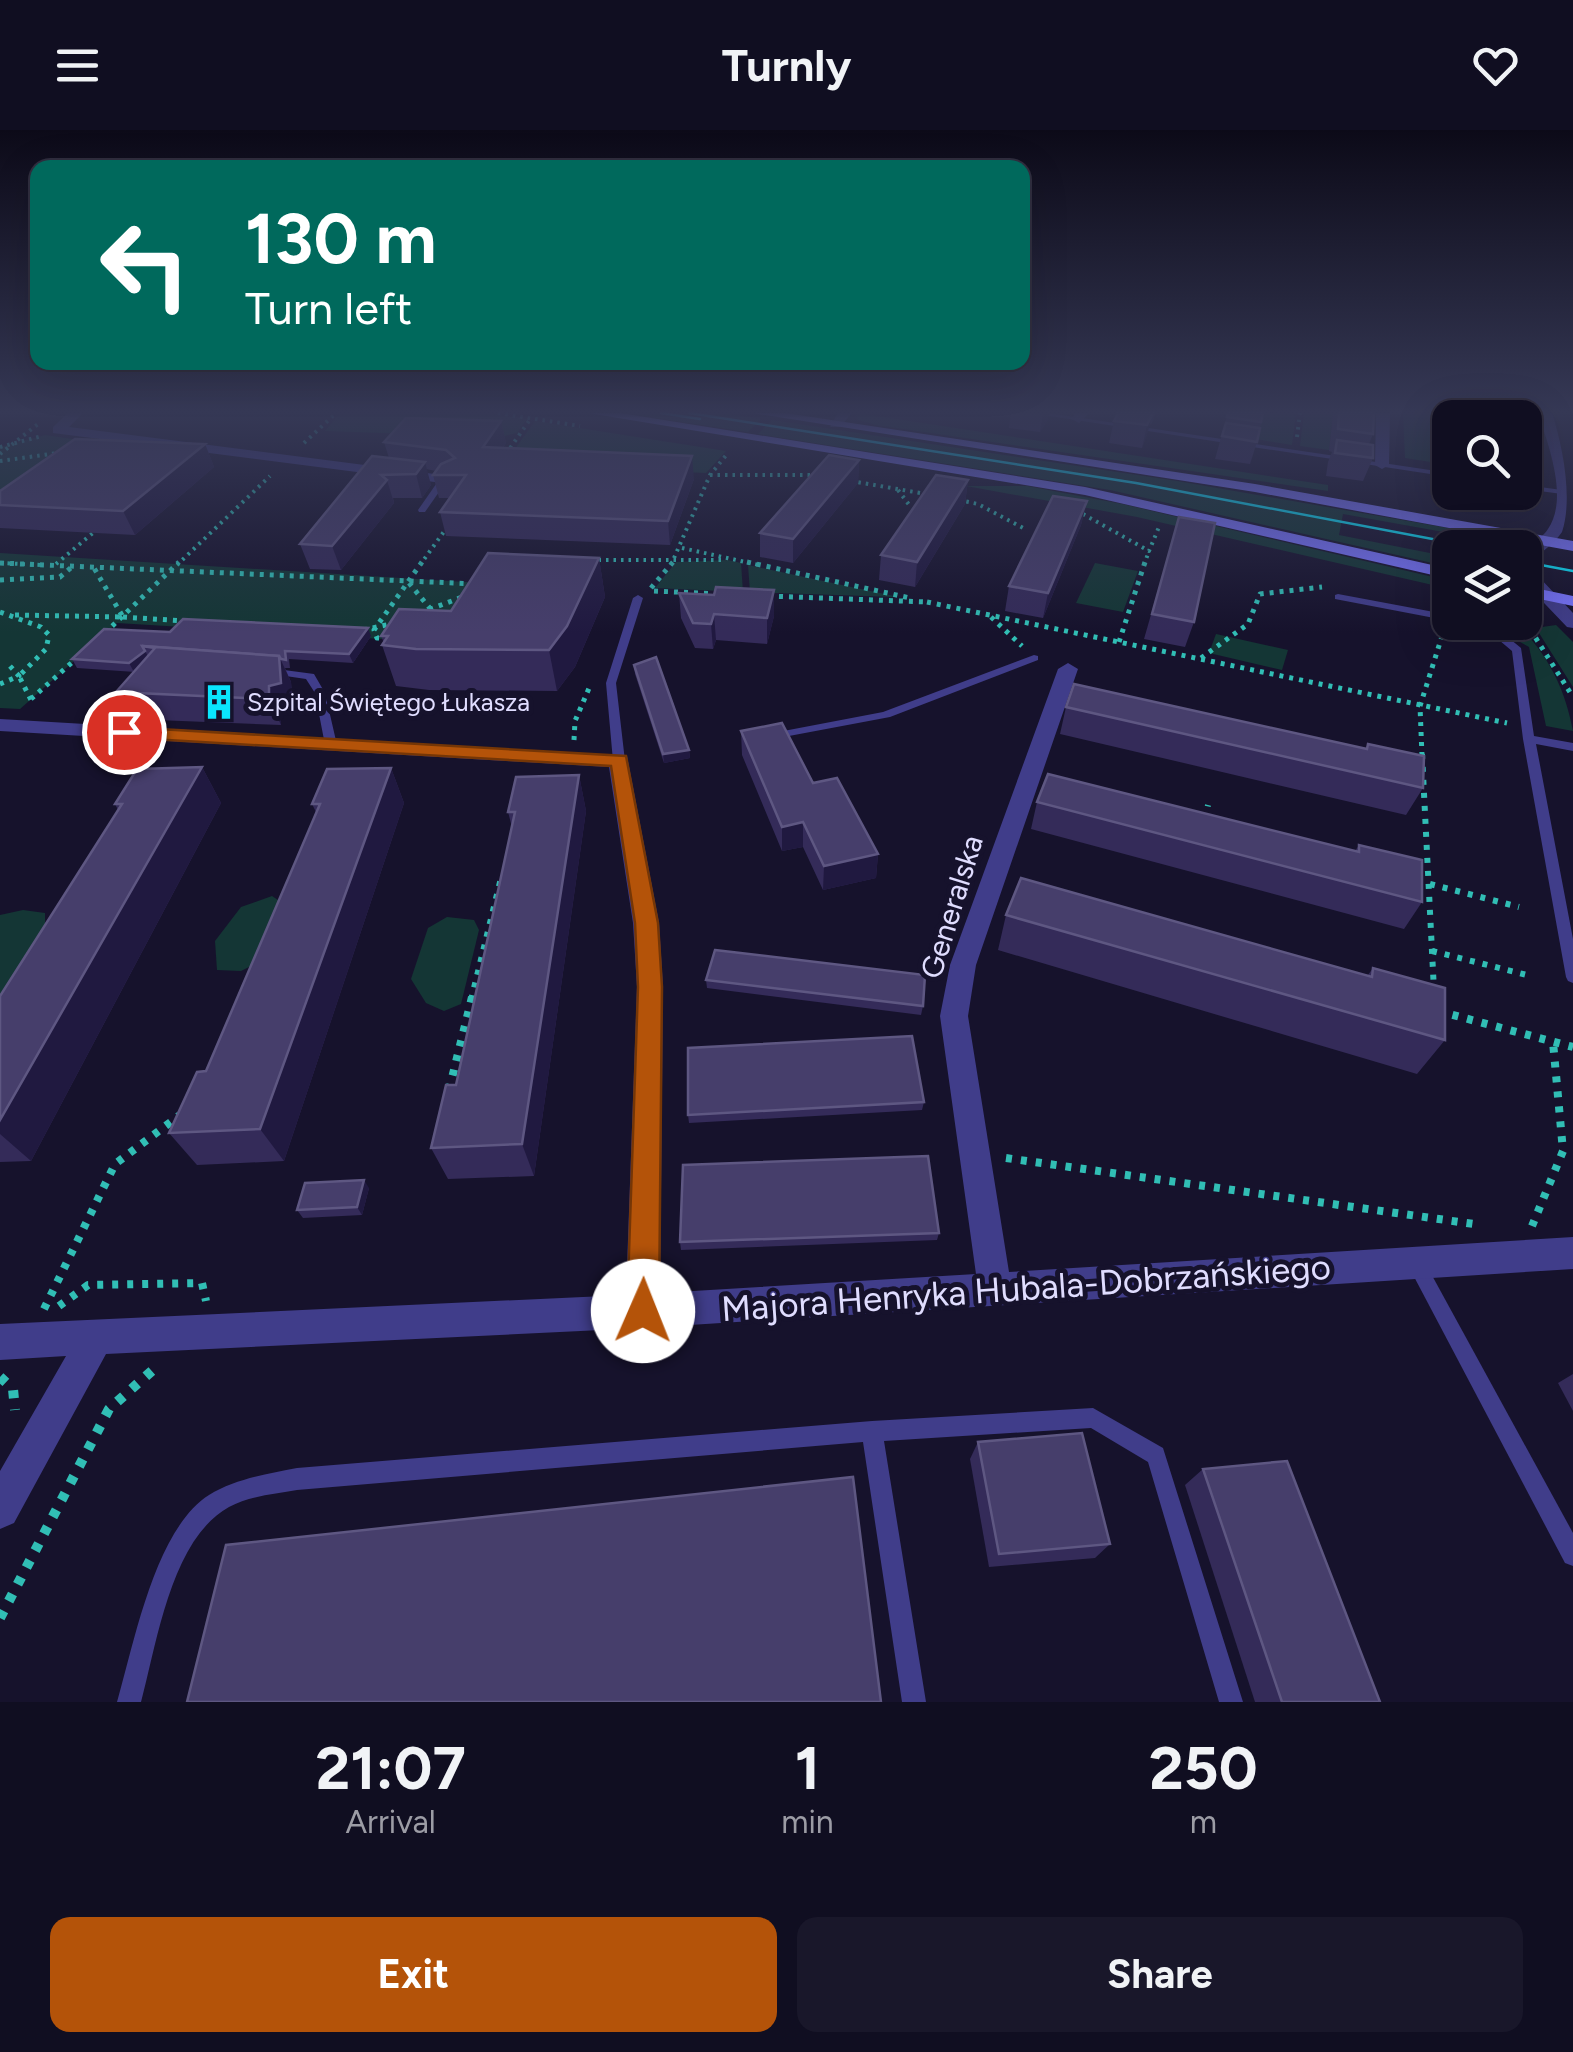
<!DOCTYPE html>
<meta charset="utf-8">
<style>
:root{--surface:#100e21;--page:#19172a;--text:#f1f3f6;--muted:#9c9ca5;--line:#302e3f;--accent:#b45309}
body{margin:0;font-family:Figtree,sans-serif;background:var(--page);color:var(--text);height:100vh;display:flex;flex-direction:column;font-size:38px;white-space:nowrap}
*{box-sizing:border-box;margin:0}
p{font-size:32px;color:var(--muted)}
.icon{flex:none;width:55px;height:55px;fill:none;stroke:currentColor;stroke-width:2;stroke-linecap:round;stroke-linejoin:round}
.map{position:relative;height:1572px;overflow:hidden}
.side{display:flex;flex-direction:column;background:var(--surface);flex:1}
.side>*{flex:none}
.guide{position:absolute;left:30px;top:30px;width:1000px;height:210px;border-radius:20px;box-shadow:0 10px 40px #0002,0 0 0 2px var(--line);background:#00695c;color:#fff;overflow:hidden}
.tools{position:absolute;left:1432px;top:270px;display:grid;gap:20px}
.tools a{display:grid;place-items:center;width:110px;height:110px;border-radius:20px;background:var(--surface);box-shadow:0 10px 40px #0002,0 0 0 2px var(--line);font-size:50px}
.pin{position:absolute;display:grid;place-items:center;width:85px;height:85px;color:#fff;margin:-42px;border:5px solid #fff;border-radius:50%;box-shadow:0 2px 10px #0007}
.me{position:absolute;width:110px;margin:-55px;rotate:1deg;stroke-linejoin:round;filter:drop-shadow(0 0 8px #0008)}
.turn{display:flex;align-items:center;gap:35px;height:210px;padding:0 50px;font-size:45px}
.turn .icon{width:130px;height:130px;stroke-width:2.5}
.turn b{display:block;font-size:70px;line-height:85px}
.eta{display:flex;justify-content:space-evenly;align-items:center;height:170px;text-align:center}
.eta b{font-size:60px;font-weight:700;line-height:70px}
.cta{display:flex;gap:20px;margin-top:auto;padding:20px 50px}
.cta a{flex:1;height:115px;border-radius:20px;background:var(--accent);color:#fff;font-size:40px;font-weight:700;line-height:115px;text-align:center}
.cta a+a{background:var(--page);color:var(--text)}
header{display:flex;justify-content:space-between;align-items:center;height:130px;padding:0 50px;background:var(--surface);font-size:45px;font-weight:700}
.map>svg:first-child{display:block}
.green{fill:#143635}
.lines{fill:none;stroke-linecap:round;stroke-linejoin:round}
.path-far4{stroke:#31beb5;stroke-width:4;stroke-dasharray:2.5 5;stroke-linecap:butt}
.path-far3{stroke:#31beb5;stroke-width:5;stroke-dasharray:4 6;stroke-linecap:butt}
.path-far2{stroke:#31beb5;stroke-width:6;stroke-dasharray:5 8;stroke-linecap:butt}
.path-far1{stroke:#31beb5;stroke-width:8;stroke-dasharray:6 9;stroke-linecap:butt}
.path{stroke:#31beb5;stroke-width:10;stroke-dasharray:8 11;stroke-linecap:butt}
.lane{fill:#403d8a;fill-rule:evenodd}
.street{fill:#403d8a;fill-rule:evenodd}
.secondary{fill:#7874fe;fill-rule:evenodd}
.tram{stroke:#0ae5fe;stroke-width:2.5}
.wall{fill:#342b59}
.shaded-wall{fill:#201940}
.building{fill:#463e6b;stroke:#5e5782;stroke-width:2.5}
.route{fill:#b45309;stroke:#753606;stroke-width:2.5}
.labels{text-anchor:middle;stroke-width:10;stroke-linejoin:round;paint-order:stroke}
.far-poi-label{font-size:25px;fill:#e0ddff;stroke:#16122c;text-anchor:start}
.street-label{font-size:30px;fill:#e0ddff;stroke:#16122c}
.near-street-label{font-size:35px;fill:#e0ddff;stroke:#16122c}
</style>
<header><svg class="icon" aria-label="menu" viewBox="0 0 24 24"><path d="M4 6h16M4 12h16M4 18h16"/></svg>Turnly<svg class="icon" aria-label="heart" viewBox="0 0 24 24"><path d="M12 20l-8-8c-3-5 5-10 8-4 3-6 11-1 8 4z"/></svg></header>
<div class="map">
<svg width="1573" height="1572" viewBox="0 0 1573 1572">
<rect width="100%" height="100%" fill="#16122c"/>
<!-- green -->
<g class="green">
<polygon points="340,283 487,283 527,289 517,303 500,307 325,301"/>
<polygon points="625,283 725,283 761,289 748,302"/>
<polygon points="857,283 1328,355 1328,361 876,295 858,290"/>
<polygon points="1261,283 1296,283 1292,315 1255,309"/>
<polygon points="1304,283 1333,283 1329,320 1300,316"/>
<polygon points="1403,283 1444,283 1450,335 1405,328"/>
<polygon points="772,290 1177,351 1477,403 1477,408 1343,384 1339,405 1450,427 1450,437 1110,360 758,304"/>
<polygon points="535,291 726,321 706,343 504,334"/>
<polygon points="45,305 99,313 0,386 0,317"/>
<polygon points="966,356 1027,356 1122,374 1450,451 1450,459 1137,387"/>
<polygon points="0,423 497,454 464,514 117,493 20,579 0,578"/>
<polygon points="728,430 741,433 743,462 655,458 676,432"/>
<polygon points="1095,433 1138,441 1123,482 1076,473"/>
<polygon points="748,435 894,466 895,467 750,462"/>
<path d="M1485 493H1516C1548 524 1565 558 1573 601L1546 596 1529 517Z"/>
<polygon points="1556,495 1573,512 1573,557 1539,503 1542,497"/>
<polygon points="1216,504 1288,520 1282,540 1209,523"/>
<polygon points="272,766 281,772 259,832 241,841 217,840 215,811 241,777"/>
<polygon points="23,780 45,783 45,812 0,886 0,785"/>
<polygon points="447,787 474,790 479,800 461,874 444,881 426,873 411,849 428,798"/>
</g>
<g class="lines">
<!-- path-far4 -->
<g class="path-far4">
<polyline points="498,283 580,296"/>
<polyline points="1297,307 1300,283"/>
<polyline points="304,313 336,283"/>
<polyline points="0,317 42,306"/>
<polyline points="0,324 38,294"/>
<polyline points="506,324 531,288"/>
<polyline points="0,331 58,323"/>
<polyline points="710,345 819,345"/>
<polyline points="851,351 932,365"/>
<polyline points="898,360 910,376"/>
<polyline points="959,370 978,374 1027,400"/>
<polyline points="1083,384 1149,421 1159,397"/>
<polyline points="682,418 759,435"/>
<polyline points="591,430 724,430"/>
<polyline points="0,433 42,435"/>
<polyline points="56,434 100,397"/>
<polyline points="177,435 270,346"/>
<polyline points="420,435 448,396"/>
<polyline points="671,435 710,345 728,323"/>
<polyline points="1144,435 1149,421"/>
</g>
<!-- path-far3 -->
<g class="path-far3">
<polyline points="747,432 910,468"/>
<polyline points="0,433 477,454"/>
<polyline points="0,450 60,447 73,436"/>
<polyline points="409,453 433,482"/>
<polyline points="651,458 673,432"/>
<polyline points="654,461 721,464"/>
<polyline points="769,466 927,472"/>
<polyline points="927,472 1507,593"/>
<polyline points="0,482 41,497 49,505 46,519 19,546 31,570"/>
<polyline points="420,483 465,466"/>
<polyline points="15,485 123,487 94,438"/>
<polyline points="123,487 186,491"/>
<polyline points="991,487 1022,516"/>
<polyline points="1525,491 1573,567"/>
<polyline points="363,500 395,493"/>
<polyline points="105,503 179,432"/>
<polyline points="389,508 377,508 374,500 422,432"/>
<polyline points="1119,512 1145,432"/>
<polyline points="1201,528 1248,494 1260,464 1322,457"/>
<polyline points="0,554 19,546 9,535"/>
<polyline points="31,569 77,528"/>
<polyline points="574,610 575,591 590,556"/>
<polyline points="1422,626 1420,576 1443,503"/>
</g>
<!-- path-far2 -->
<g class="path-far2">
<polyline points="1422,624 1434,861"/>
<polyline points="1205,689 1208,675"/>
<polyline points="1430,754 1519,777"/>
<polyline points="1432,821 1527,845"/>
<polyline points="471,870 502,744"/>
</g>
<!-- path-far1 -->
<g class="path-far1">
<polyline points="1438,881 1573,917"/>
<polyline points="449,960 472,867"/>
<polyline points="1006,1028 1474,1094"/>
<polyline points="1532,1096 1563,1021 1553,912"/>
<polyline points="59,1176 88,1155 202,1153 206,1171"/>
<polyline points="44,1179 115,1034 180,985"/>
</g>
<!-- path -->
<g class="path">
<polyline points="0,1247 13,1259 15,1280"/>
<polyline points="0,1488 109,1279 154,1239"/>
</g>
<!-- lane -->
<g class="lane">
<polygon points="1030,283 1048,283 1450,343 1450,347"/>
<polygon points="441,347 448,349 425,382 419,382 418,380"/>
<polygon points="1525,355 1562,360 1566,362 1562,364 1525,359"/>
<polygon points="1338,464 1450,485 1450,491 1335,469 1335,465"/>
<polygon points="638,465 643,468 616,553 625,631 619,635 613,631 606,553 633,468"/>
<path d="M1462 492C1487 492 1502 502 1521 518L1534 606 1573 613V621L1536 614 1573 809V853L1568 851 1566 847 1523 609 1512 521 1493 505Z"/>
<polygon points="1034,525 1038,526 1038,530 890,587 773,609 767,606 773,603 883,582"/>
<polygon points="269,538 314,544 325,563 337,615 335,617 331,619 325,615 315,563 306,549 265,543 264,541"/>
<polygon points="132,553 137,556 136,558 93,602 85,602 85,598 128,554"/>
<polygon points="1417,1126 1423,1129 1573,1403 1573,1436 1565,1433 1411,1141 1408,1135 1411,1129"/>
<path d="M1093 1278 1163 1318 1243 1572H1219L1148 1332 1091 1298 884 1311 926 1572H902L863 1312 297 1360C275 1364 249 1366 229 1377 171 1409 157 1513 141 1572H117C134 1514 155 1399 209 1365 235 1349 267 1344 297 1338L872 1291Z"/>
</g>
<!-- street -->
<g class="street">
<polygon points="68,283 83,283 69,297 450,346 457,350 450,354 53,303 53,297"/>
<polygon points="838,283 852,283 840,297 830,297"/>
<polygon points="1075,283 1089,283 1079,293 1072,289"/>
<polygon points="1376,283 1390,283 1389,335 1382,339 1375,335"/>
<path d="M1538 283H1552C1563 317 1573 369 1562 402 1554 414 1542 421 1533 431L1538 446 1573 483V498L1567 497 1525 453V420C1532 413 1543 407 1548 399 1569 368 1548 314 1538 283Z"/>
<polygon points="1068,533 1078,539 976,835 968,886 1009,1142 1573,1107 1573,1139 643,1198 106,1224 14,1393 0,1399 0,1341 66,1226 0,1230 0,1194 626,1165 637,857 633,793 609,637 0,601 0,589 627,626 659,793 663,857 660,1163 976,1144 940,886 950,835 1058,539"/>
</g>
<!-- secondary -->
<g class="secondary">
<polygon points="588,283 620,283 1085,357 1450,439 1450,449 1085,365"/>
<polygon points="752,283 785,283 1255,354 1573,411 1573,421 1255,362"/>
<polygon points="1525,456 1573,466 1573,476 1525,466"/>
</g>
<!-- tram -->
<g class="tram">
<polyline points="661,283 700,289"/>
<polyline points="689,283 1136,353 1480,418"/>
<polyline points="1525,432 1573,441"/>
</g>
</g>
<!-- wall -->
<g class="wall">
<polygon points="1011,283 1049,283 1048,289 1040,302 1009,298"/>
<polygon points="1118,283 1156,283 1151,295 1150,294 1142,318 1109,313 1114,291"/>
<polygon points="1228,283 1263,283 1257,312 1250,334 1215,329"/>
<polygon points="1333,283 1374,283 1373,304 1369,314 1373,328 1363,351 1326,346 1328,332 1332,322 1329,321"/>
<polygon points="1461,283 1510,283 1512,288 1462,288"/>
<polygon points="501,291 506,313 503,318 694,349 670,415 446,406 440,382 449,368 439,368 433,345 436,341 426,339 431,355 422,368 393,368 394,373 341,440 310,439 300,414 389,328 384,312"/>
<polygon points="205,314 214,337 135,405 0,398 0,361"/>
<polygon points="859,330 858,353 793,433 760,427 760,403"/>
<polygon points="968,350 965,374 915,457 879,450 881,425"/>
<polygon points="1473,362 1520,362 1513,374 1474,368"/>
<polygon points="1087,371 1081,395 1043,488 1005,481 1009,456"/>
<polygon points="1179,387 1194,492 1185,517 1144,509"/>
<polygon points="599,428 605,467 575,537 557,561 429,560 396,556 382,515 384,513 381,506"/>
<polygon points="774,460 774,486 767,514 716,510 713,519 695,518 681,488 679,463 714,465"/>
<polygon points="170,502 371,506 353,533 289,529 290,538 285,538 291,552 293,579 281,582 281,595 132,589 116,562 135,542 77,538 72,529"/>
<polygon points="634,535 689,620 690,628 664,633 635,544"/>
<polygon points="1066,577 1365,619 1368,614 1423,658 1406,685 1060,604"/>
<polygon points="741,601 813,653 878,724 876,748 823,760 803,717 782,721 742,625"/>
<polygon points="202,637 221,673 31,1031 0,1032 0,866 118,680 115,674"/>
<polygon points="391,638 404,673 284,1031 197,1035 169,1003 206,941 316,682 312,674"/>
<polygon points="579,645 586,681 534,1046 448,1049 431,1018 456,955 512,697 508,682"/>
<polygon points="1037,672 1355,721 1359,715 1422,772 1404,799 1031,699"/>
<polygon points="1006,785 1368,845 1373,838 1445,910 1417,944 998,820"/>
<polygon points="706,850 923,876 921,885 707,858"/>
<polygon points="924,972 922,980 689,993 688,985"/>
<polygon points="369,1058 362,1085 303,1088 297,1080"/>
<polygon points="939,1103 937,1110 681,1120 680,1112"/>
<polygon points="1573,1244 1573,1281 1558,1253"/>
<polygon points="978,1312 1110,1414 1095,1428 989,1437 970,1329"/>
<polygon points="1203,1339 1380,1572 1255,1572 1185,1355"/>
</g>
<!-- shaded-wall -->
<g class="shaded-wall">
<polygon points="1043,283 1049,283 1048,289 1040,302"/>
<polygon points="1153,283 1147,305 1142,318 1147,295"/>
<polygon points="501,291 506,313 488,339 483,317"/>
<polygon points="205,314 214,337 135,405 123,381"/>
<polygon points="692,326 694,349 670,415 668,391"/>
<polygon points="859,330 858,353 793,433 793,409"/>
<polygon points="425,332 431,355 422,368 416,344"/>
<polygon points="387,350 394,373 341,440 332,416"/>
<polygon points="968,350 965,374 915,457 917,432"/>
<polygon points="1087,371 1081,395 1043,488 1048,463"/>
<polygon points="599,428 605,467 575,537 557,561 549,520"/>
<polygon points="774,460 774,486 767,514 767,488"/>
<polygon points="714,484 716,510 713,519 711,494"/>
<polygon points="368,498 371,506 353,533 349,524"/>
<polygon points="145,521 150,530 134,542 129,533"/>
<polygon points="279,526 291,552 293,579 281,582 281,595 269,569 269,556"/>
<polygon points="689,620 690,628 664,633 663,624"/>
<polygon points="202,637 221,673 31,1031 0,1004 0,990"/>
<polygon points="391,638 404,673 284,1031 260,999"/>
<polygon points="579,645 586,681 534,1046 522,1014"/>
<polygon points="803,692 803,717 782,721 782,697"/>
<polygon points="878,724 876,748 823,760 824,736"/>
<polygon points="364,1050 369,1058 362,1085 357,1077"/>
</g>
<!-- building -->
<g class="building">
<polygon points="1118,283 1153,283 1147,295 1114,291"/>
<polygon points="1228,283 1263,283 1261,292 1227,287"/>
<polygon points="1339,283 1374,283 1373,304 1338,299"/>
<polygon points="1475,283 1510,283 1511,288 1476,288"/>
<polygon points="406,288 501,291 483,317 692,326 668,391 440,382 466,345 433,345 441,334 455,328 446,320 384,312"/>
<polygon points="1226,293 1260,298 1257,312 1222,306"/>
<polygon points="75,309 205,314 123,381 0,375 0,361"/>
<polygon points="1337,310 1373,315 1373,328 1335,323"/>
<polygon points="829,325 859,330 793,409 760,403"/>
<polygon points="372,326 425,332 416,344 381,345 387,350 332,416 300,414"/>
<polygon points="936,345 968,350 917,432 881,425"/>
<polygon points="1053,366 1087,371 1048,463 1009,456"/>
<polygon points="1179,387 1215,393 1194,492 1152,484"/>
<polygon points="488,423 599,428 567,496 549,520 416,519 382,515 388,506 381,506 399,479 451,481"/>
<polygon points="716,457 774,460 767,488 714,484 711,494 693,493 679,463 714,465"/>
<polygon points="183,489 368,498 349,524 285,521 286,530 281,529 279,526 142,516 145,521 129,533 72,529 104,499 170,502"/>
<polygon points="142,516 279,526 281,553 269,556 269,569 116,562 155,518"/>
<polygon points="656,527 689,620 663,624 634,535"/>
<polygon points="1074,554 1367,619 1368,614 1424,626 1423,658 1066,577"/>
<polygon points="782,593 813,653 837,648 878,724 824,736 803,692 782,697 741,601"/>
<polygon points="202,637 0,990 0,866 122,674 115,674 137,639"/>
<polygon points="391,638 260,999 169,1003 197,942 206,941 320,674 312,674 327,639"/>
<polygon points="1048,644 1359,722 1359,715 1422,730 1422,772 1037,672"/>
<polygon points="579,645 522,1014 431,1018 446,955 456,955 515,682 508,682 516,647"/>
<polygon points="1021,748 1372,847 1373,838 1445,858 1445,910 1006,785"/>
<polygon points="715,820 925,845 923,876 706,850"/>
<polygon points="912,906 924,972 688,985 688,918"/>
<polygon points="928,1026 939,1103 680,1112 683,1035"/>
<polygon points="364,1050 357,1077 297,1080 305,1053"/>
<polygon points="1082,1303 1110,1414 999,1424 978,1312"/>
<polygon points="1287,1331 1380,1572 1282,1572 1203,1339"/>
<polygon points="853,1347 881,1572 187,1572 226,1415"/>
</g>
<!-- sky -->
<linearGradient id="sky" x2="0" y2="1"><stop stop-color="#0c0a18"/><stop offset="0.56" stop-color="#363956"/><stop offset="1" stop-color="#363956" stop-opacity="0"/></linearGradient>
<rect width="1573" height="503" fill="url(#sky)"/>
<!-- route -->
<polygon class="route" points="124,597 626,626 658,793 662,857 659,1181 654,1192 643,1197 632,1192 627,1181 638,857 635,793 611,636 117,607 114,602"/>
<!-- icons -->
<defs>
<symbol id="building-bare" viewBox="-9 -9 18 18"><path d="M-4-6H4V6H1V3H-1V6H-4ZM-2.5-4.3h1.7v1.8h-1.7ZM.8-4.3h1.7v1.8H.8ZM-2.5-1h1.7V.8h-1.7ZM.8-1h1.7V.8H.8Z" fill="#0ae5fe" stroke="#16122c" stroke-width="2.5" paint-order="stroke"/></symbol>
</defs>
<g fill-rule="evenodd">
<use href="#building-bare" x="194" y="547" width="50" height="50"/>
</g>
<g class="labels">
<!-- far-poi labels -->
<g class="far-poi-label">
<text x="247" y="581">Szpital Świętego Łukasza</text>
</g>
<!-- street labels -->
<g class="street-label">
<text transform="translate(952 777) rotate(-73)" y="10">Generalska</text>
</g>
<!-- near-street labels -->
<g class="near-street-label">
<text transform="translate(1026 1158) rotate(-4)" y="12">Majora Henryka Hubala-Dobrzańskiego</text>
</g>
</g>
</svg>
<div class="tools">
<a><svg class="icon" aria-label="search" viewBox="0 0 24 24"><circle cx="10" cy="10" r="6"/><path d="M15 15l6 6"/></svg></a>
<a><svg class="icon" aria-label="layers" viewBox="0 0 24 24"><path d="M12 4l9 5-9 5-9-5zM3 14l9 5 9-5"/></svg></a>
</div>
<div class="pin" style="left:124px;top:602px;background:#d93025"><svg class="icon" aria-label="arrive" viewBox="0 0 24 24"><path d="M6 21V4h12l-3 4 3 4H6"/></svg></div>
<svg class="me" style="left:643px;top:1181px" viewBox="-20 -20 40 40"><circle r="19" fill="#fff"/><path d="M0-13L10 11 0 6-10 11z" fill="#b45309"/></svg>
<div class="guide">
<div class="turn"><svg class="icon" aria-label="left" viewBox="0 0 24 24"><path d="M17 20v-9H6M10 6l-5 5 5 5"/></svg><div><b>130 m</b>Turn left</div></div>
</div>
</div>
<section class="side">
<div class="eta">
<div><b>21:07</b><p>Arrival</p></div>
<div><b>1</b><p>min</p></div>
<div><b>250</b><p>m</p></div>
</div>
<div class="cta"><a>Exit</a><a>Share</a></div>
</section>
